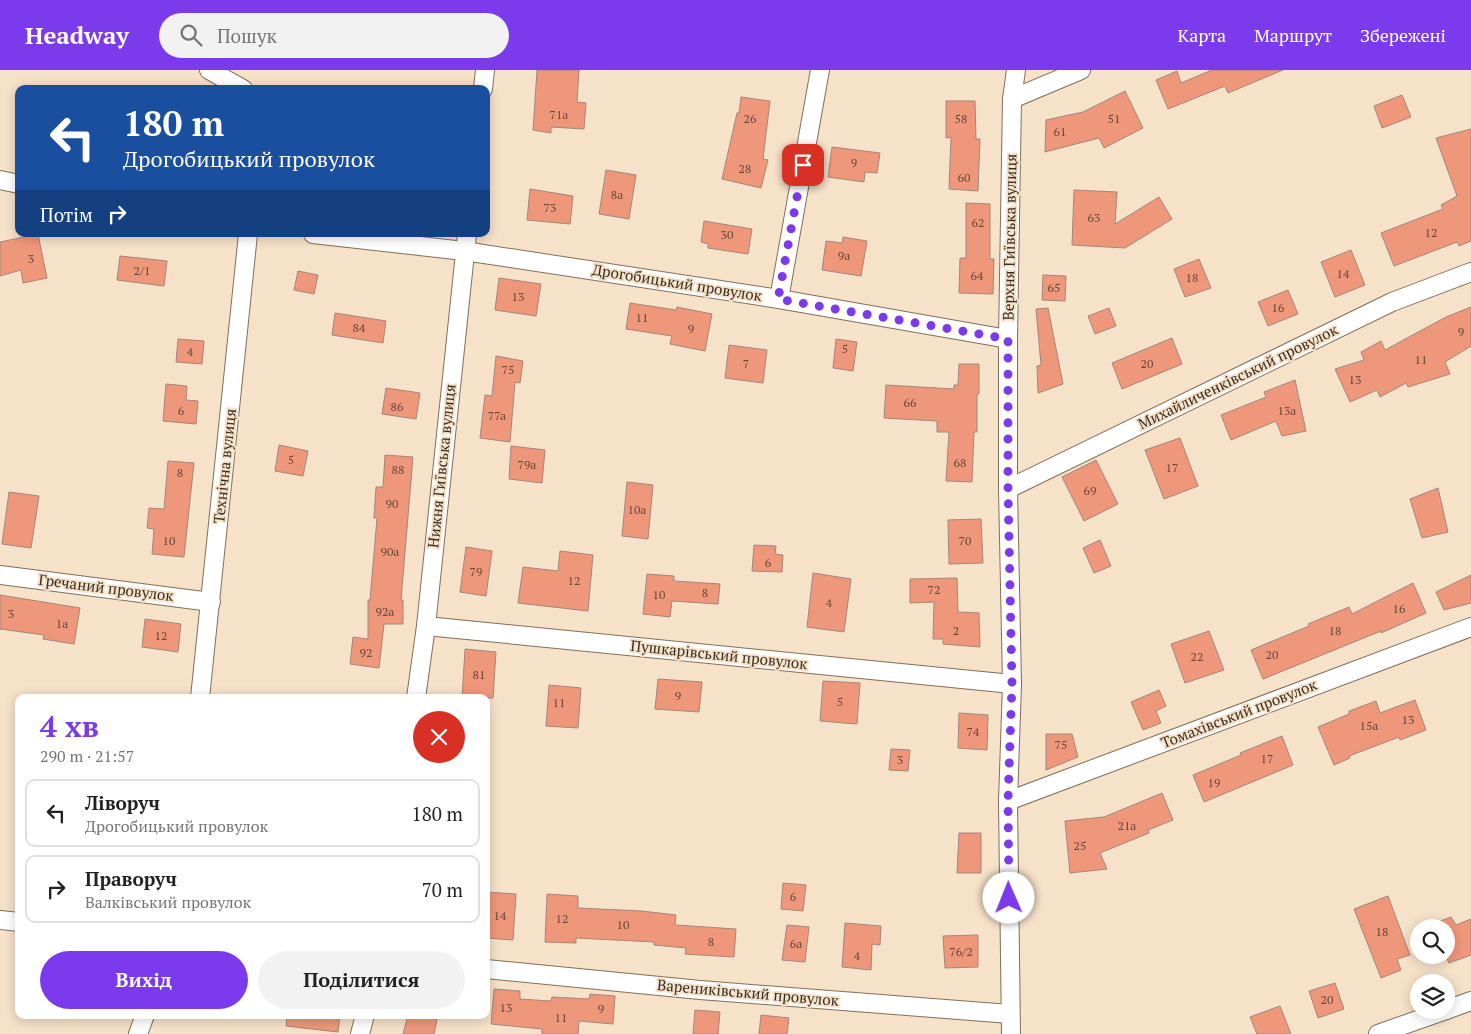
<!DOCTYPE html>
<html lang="uk">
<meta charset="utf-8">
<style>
:root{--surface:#fff;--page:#f2f2f2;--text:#222;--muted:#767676;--line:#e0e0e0;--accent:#7c3aed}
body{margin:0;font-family:"PT Serif",serif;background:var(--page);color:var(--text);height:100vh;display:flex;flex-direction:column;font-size:19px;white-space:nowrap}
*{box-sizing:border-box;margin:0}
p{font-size:16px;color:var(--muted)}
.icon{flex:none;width:28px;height:28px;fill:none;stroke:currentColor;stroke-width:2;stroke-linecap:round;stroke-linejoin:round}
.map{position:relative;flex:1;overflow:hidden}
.panel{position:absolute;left:15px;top:624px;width:475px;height:325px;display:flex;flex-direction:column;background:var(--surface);border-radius:10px;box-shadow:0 2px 12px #0003}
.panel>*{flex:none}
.guide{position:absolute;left:15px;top:15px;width:475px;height:152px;border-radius:10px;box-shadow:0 2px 12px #0003;background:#1a4fa0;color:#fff;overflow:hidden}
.fabs{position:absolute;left:1410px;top:849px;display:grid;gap:10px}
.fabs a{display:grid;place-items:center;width:45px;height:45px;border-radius:50%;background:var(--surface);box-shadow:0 2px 12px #0003;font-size:25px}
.pin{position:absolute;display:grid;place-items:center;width:42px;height:42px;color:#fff;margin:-21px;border-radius:10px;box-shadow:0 2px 8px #0006}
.me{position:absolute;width:55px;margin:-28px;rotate:359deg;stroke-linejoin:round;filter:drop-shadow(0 0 4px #0008)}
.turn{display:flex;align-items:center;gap:18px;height:105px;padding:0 25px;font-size:22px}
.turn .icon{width:65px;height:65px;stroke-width:2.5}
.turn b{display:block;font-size:35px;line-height:42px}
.then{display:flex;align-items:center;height:48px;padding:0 25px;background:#0003;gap:10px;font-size:19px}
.round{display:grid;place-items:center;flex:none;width:52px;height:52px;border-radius:26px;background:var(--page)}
.head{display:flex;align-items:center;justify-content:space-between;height:85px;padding:0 25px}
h1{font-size:30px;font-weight:600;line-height:38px;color:var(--accent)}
.cta{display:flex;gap:10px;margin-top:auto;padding:10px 25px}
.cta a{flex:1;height:58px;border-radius:30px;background:var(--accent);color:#fff;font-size:20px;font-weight:600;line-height:58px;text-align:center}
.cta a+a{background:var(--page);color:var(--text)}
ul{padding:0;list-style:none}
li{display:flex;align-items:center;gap:15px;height:68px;margin:0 10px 8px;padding:0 15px;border:2px solid var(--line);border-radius:10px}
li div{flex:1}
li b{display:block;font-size:19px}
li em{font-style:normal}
header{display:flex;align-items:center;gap:30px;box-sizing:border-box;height:70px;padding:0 25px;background:var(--accent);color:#fff}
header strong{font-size:24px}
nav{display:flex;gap:28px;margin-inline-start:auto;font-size:18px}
.search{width:350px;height:45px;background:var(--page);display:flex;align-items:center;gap:12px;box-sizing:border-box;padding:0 18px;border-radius:28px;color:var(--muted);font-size:19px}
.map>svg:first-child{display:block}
.building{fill:#ef977b;stroke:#a4867d}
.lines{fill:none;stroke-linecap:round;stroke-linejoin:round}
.street-casing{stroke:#826f5a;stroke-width:20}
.street{stroke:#fff;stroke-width:18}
.route{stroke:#7c3aed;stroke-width:9;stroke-dasharray:0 16.2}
.labels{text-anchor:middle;stroke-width:4;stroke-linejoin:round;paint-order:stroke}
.number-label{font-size:12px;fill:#64483a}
.street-label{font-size:15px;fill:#362e24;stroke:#f6e1c9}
</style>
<header>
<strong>Headway</strong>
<div class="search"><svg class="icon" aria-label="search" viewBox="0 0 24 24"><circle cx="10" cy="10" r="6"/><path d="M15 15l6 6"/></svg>Пошук</div>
<nav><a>Карта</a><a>Маршрут</a><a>Збережені</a></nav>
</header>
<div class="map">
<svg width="1471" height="964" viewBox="0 0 1471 964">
<rect width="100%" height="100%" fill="#f6e1c9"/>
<!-- building -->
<g class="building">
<polygon points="537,0 579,0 577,32 586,33 584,59 551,57 551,63 533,60"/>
<polygon points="1212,0 1283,0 1228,23 1225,16 1168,39 1156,10 1177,1 1181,13"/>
<polygon points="1125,21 1143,58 1104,78 1099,68 1045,82 1046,50 1083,42"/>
<polygon points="1402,25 1411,47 1382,58 1374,36"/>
<polygon points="741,27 770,31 763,89 768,90 761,118 722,109 737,43 739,43"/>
<polygon points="946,31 975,31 976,69 980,69 978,121 949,119 951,67 946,68"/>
<polygon points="1471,59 1471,171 1459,176 1457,172 1394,196 1381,163 1443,139 1441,135 1457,126 1436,68"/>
<polygon points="832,77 880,83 877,103 865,102 864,112 828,107"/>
<polygon points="606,100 636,105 629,149 599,144"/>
<polygon points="530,119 573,126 570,154 527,150"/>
<polygon points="1074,120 1117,122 1115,154 1159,127 1172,149 1125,178 1072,175"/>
<polygon points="966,133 990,134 990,189 994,189 993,224 959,223 960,188 966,188"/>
<polygon points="704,151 752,159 748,184 708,178 708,174 701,172"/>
<polygon points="38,164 47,208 23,213 21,200 0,206 0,172"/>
<polygon points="843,167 867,171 861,206 822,200 826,171 842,173"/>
<polygon points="1351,180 1365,215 1335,227 1321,192"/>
<polygon points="120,186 167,191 164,216 117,210"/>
<polygon points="1199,189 1211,218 1185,227 1174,199"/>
<polygon points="298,201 318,205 314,224 294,220"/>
<polygon points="1043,205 1066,206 1065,231 1042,230"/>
<polygon points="499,208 541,214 536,246 495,240"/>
<polygon points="1288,220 1298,244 1268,256 1258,232"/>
<polygon points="630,233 676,240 677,237 712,244 705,281 670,274 672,266 626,259"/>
<polygon points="1471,237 1471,276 1445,292 1450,304 1408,317 1406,313 1380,327 1377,320 1350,332 1335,299 1364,290 1361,282 1381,271 1385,280 1446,247"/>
<polygon points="1048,238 1063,314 1038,323 1037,296 1041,295 1036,239"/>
<polygon points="1109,238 1116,256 1095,264 1088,246"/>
<polygon points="335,243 386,251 383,273 332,265"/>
<polygon points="1172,268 1182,294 1122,319 1112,293"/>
<polygon points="178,269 204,271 202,294 176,292"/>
<polygon points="836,269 857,272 853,301 833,298"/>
<polygon points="729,275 767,280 763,313 725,308"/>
<polygon points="496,286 523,291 520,313 515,312 510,372 480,368 485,325 492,326"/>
<polygon points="959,294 979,294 979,324 977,324 977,362 974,362 972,412 946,411 949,362 937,362 937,351 884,348 886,315 954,319 954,315 958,315"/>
<polygon points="1295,310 1306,361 1282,366 1276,351 1231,370 1221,345 1266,327 1264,322"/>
<polygon points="166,314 187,316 186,330 198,331 196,354 163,351"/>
<polygon points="386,318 420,323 416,349 382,344"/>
<polygon points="1180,368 1198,416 1164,429 1145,380"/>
<polygon points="279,375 308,381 303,406 275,401"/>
<polygon points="511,376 545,380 542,413 509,409"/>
<polygon points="385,385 413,387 401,530 403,530 403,554 384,554 379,598 350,594 353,567 368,569 368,530 370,530 377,448 374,448 376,417 383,417"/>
<polygon points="1096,390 1118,434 1084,451 1062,407"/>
<polygon points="168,391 194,393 184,487 152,484 154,459 147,458 149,438 164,439"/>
<polygon points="627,412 653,415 648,469 622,466"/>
<polygon points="1438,418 1448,462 1422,468 1410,429"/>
<polygon points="9,422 39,426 31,478 2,474"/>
<polygon points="981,449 983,493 949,494 948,450"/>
<polygon points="1100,470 1111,496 1094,503 1083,478"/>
<polygon points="754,475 776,476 775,484 783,485 782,502 752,501"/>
<polygon points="466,477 492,481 486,526 460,522"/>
<polygon points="560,481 593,485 588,541 518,533 523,497 558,501"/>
<polygon points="813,503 851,509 844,562 807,557"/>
<polygon points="647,504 674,506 674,511 720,514 718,534 672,531 670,547 643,544"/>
<polygon points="1471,505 1471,533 1444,540 1436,522"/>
<polygon points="957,508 958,542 979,543 980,577 943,574 943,569 933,569 934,532 910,533 910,509"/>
<polygon points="1413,513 1426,543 1381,563 1381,561 1263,609 1251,580 1309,556 1308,554 1349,537 1352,544"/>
<polygon points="0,525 80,538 74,574 43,569 44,565 0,559"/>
<polygon points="145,549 181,554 178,582 142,577"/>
<polygon points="1209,561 1224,600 1185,613 1171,574"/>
<polygon points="465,579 496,582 493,628 462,628"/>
<polygon points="658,609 702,612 699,642 655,639"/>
<polygon points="823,611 860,613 857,654 820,651"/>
<polygon points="549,615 581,618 578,658 546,656"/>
<polygon points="1159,620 1166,636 1156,641 1161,653 1143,660 1131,632"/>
<polygon points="1415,630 1426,660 1400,670 1399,667 1349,686 1350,688 1334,695 1318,657 1349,644 1349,641 1376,631 1380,643"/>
<polygon points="959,643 988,645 987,680 958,678"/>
<polygon points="1046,664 1072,664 1078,687 1046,700"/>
<polygon points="1282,666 1293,695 1204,732 1193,705 1241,685 1240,683"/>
<polygon points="891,679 910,680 908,701 889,700"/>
<polygon points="1162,723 1173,750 1148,760 1149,763 1100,783 1107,799 1070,803 1065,751 1104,747"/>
<polygon points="959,763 981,763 981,803 957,803"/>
<polygon points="783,813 806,815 803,841 781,839"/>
<polygon points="486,822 516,824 513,870 486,868"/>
<polygon points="547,824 578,826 578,838 642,841 676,845 675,855 736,859 734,887 685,884 686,878 654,875 654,872 576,868 576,873 545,872"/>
<polygon points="1388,826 1410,885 1397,889 1401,900 1381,908 1354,839"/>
<polygon points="1451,847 1456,855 1471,849 1471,885 1449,893 1445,885 1446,858 1434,858 1432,854"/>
<polygon points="845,853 881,856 880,875 872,874 871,900 842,897"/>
<polygon points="787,855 809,857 805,892 782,890"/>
<polygon points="978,865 978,897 945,898 943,866"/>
<polygon points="1335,913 1344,939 1318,948 1309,921"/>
<polygon points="494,919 520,921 520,929 551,931 552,927 589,929 590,924 615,926 613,954 579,951 578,964 542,964 542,959 491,954"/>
<polygon points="1280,936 1291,964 1257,964 1250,947"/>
<polygon points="695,940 720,942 718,964 693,964"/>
<polygon points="287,945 340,945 338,962 286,956"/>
<polygon points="408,945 438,945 434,964 403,964"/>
<polygon points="761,945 789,948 787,964 759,964"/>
</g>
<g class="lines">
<defs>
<g id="street">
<polyline points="209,0 243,19"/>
<polyline points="483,19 485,0"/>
<polyline points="1012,29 1081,0"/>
<polyline points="0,110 19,114"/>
<polyline points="313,164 464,181 779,229 1008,269"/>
<polyline points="779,229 820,0"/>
<polyline points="1008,419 1392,232 1471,202"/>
<polyline points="0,505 211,532"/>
<polyline points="426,556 1012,614"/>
<polyline points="200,628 248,164"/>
<polyline points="416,628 426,556 467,164"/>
<polyline points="1008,731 1471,557"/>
<polyline points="0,850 19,852"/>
<polyline points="486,899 700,920 1010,944"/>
<polyline points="1446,940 1471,931"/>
<polyline points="138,964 145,945"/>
<polyline points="360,964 365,945"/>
<polyline points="1011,964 1008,731 1012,614 1008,419 1008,269 1012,29 1016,0"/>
<polyline points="1378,964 1446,940"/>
</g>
</defs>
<!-- street casing -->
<use href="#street" class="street-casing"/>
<!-- street -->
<use href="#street" class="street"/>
</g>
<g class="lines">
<!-- route -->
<polyline class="route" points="803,95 778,229 1008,269 1008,419 1012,614 1008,731 1009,828"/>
</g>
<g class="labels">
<!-- number labels -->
<g class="number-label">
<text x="559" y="49">71а</text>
<text x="750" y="53">26</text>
<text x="961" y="53">58</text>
<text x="1114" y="53">51</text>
<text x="1060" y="66">61</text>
<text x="854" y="97">9</text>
<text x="745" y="103">28</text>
<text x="964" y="112">60</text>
<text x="617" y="129">8а</text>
<text x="550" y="142">73</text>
<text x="1094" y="152">63</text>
<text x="978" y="157">62</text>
<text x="1431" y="167">12</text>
<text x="727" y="169">30</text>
<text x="844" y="190">9а</text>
<text x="31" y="193">3</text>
<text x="142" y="205">2/1</text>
<text x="1343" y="208">14</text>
<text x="977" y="210">64</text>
<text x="1192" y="212">18</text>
<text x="1054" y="222">65</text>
<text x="518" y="231">13</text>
<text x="1278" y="242">16</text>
<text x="642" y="252">11</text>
<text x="359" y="262">84</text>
<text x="691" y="263">9</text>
<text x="1461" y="266">9</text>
<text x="845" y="283">5</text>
<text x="190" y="286">4</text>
<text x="1421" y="294">11</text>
<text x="746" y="298">7</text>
<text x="1147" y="298">20</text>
<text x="508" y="304">75</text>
<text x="1355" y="314">13</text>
<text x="910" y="337">66</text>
<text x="397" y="341">86</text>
<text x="181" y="345">6</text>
<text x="1287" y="345">13а</text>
<text x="497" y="350">77а</text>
<text x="291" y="394">5</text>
<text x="960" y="397">68</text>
<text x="527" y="399">79а</text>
<text x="1172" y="402">17</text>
<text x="398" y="404">88</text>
<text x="180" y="407">8</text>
<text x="1090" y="425">69</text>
<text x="392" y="438">90</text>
<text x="637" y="444">10а</text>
<text x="169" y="475">10</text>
<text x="965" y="475">70</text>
<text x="390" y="486">90а</text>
<text x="768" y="497">6</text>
<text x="476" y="506">79</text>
<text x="574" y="515">12</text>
<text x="934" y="524">72</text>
<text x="705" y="527">8</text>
<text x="659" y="529">10</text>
<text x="829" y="537">4</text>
<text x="1399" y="543">16</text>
<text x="385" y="546">92а</text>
<text x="11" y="548">3</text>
<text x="62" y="558">1а</text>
<text x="956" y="565">2</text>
<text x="1335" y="565">18</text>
<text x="161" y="570">12</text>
<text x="366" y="587">92</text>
<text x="1272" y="589">20</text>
<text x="1197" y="591">22</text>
<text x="479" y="609">81</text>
<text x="678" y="630">9</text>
<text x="840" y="636">5</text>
<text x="559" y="637">11</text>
<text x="1408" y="654">13</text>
<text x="1369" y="660">15а</text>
<text x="973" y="666">74</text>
<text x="1061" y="679">75</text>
<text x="1267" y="693">17</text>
<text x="900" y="694">3</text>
<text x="1214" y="717">19</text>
<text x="1127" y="760">21а</text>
<text x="1080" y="780">25</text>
<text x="793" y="831">6</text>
<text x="500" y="850">14</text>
<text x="562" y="853">12</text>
<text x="623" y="859">10</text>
<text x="1382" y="866">18</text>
<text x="711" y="876">8</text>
<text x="796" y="878">6а</text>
<text x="961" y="886">76/2</text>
<text x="857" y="890">4</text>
<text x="1327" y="934">20</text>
<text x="506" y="942">13</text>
<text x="601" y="943">9</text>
<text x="561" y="952">11</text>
</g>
<!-- street labels -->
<g class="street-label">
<text transform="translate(1010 167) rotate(-89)" y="5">Верхня Гиївська вулиця</text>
<text transform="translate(677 213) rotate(9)" y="5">Дрогобицький провулок</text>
<text transform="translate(1238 307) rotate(-26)" y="5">Михайличенківський провулок</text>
<text transform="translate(225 396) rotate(-84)" y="5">Технічна вулиця</text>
<text transform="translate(442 396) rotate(-84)" y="5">Нижня Гиївська вулиця</text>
<text transform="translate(106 518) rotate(7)" y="5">Гречаний провулок</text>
<text transform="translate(719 585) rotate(6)" y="5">Пушкарівський провулок</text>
<text transform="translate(1239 644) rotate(-21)" y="5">Томахівський провулок</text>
<text transform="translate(748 923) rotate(5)" y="5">Варениківський провулок</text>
</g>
</g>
</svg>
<div class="fabs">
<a><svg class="icon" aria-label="search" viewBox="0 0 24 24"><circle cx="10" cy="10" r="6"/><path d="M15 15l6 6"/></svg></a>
<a><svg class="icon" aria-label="layers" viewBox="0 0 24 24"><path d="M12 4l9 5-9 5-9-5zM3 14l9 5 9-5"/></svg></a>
</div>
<div class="pin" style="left:803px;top:95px;background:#d93025"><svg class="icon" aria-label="arrive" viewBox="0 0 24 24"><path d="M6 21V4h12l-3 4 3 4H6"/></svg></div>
<svg class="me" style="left:1009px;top:828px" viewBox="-20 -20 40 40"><circle r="19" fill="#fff"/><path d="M0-13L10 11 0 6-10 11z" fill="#7c3aed"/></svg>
<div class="guide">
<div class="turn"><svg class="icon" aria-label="left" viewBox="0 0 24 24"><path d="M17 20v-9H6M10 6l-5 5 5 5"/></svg><div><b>180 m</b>Дрогобицький провулок</div></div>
<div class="then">Потім<svg class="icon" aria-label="right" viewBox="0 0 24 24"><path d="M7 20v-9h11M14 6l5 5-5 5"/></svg></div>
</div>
<section class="panel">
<div class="head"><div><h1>4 хв</h1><p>290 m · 21:57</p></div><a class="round" style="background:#d93025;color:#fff"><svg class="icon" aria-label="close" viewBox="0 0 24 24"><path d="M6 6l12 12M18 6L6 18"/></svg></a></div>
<ul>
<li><svg class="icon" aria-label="left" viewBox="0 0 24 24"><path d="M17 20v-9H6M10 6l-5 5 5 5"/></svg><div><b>Ліворуч</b><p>Дрогобицький провулок</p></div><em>180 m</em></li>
<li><svg class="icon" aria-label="right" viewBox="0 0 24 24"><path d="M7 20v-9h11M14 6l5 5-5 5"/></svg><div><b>Праворуч</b><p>Валківський провулок</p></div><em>70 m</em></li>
</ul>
<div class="cta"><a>Вихід</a><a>Поділитися</a></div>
</section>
</div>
